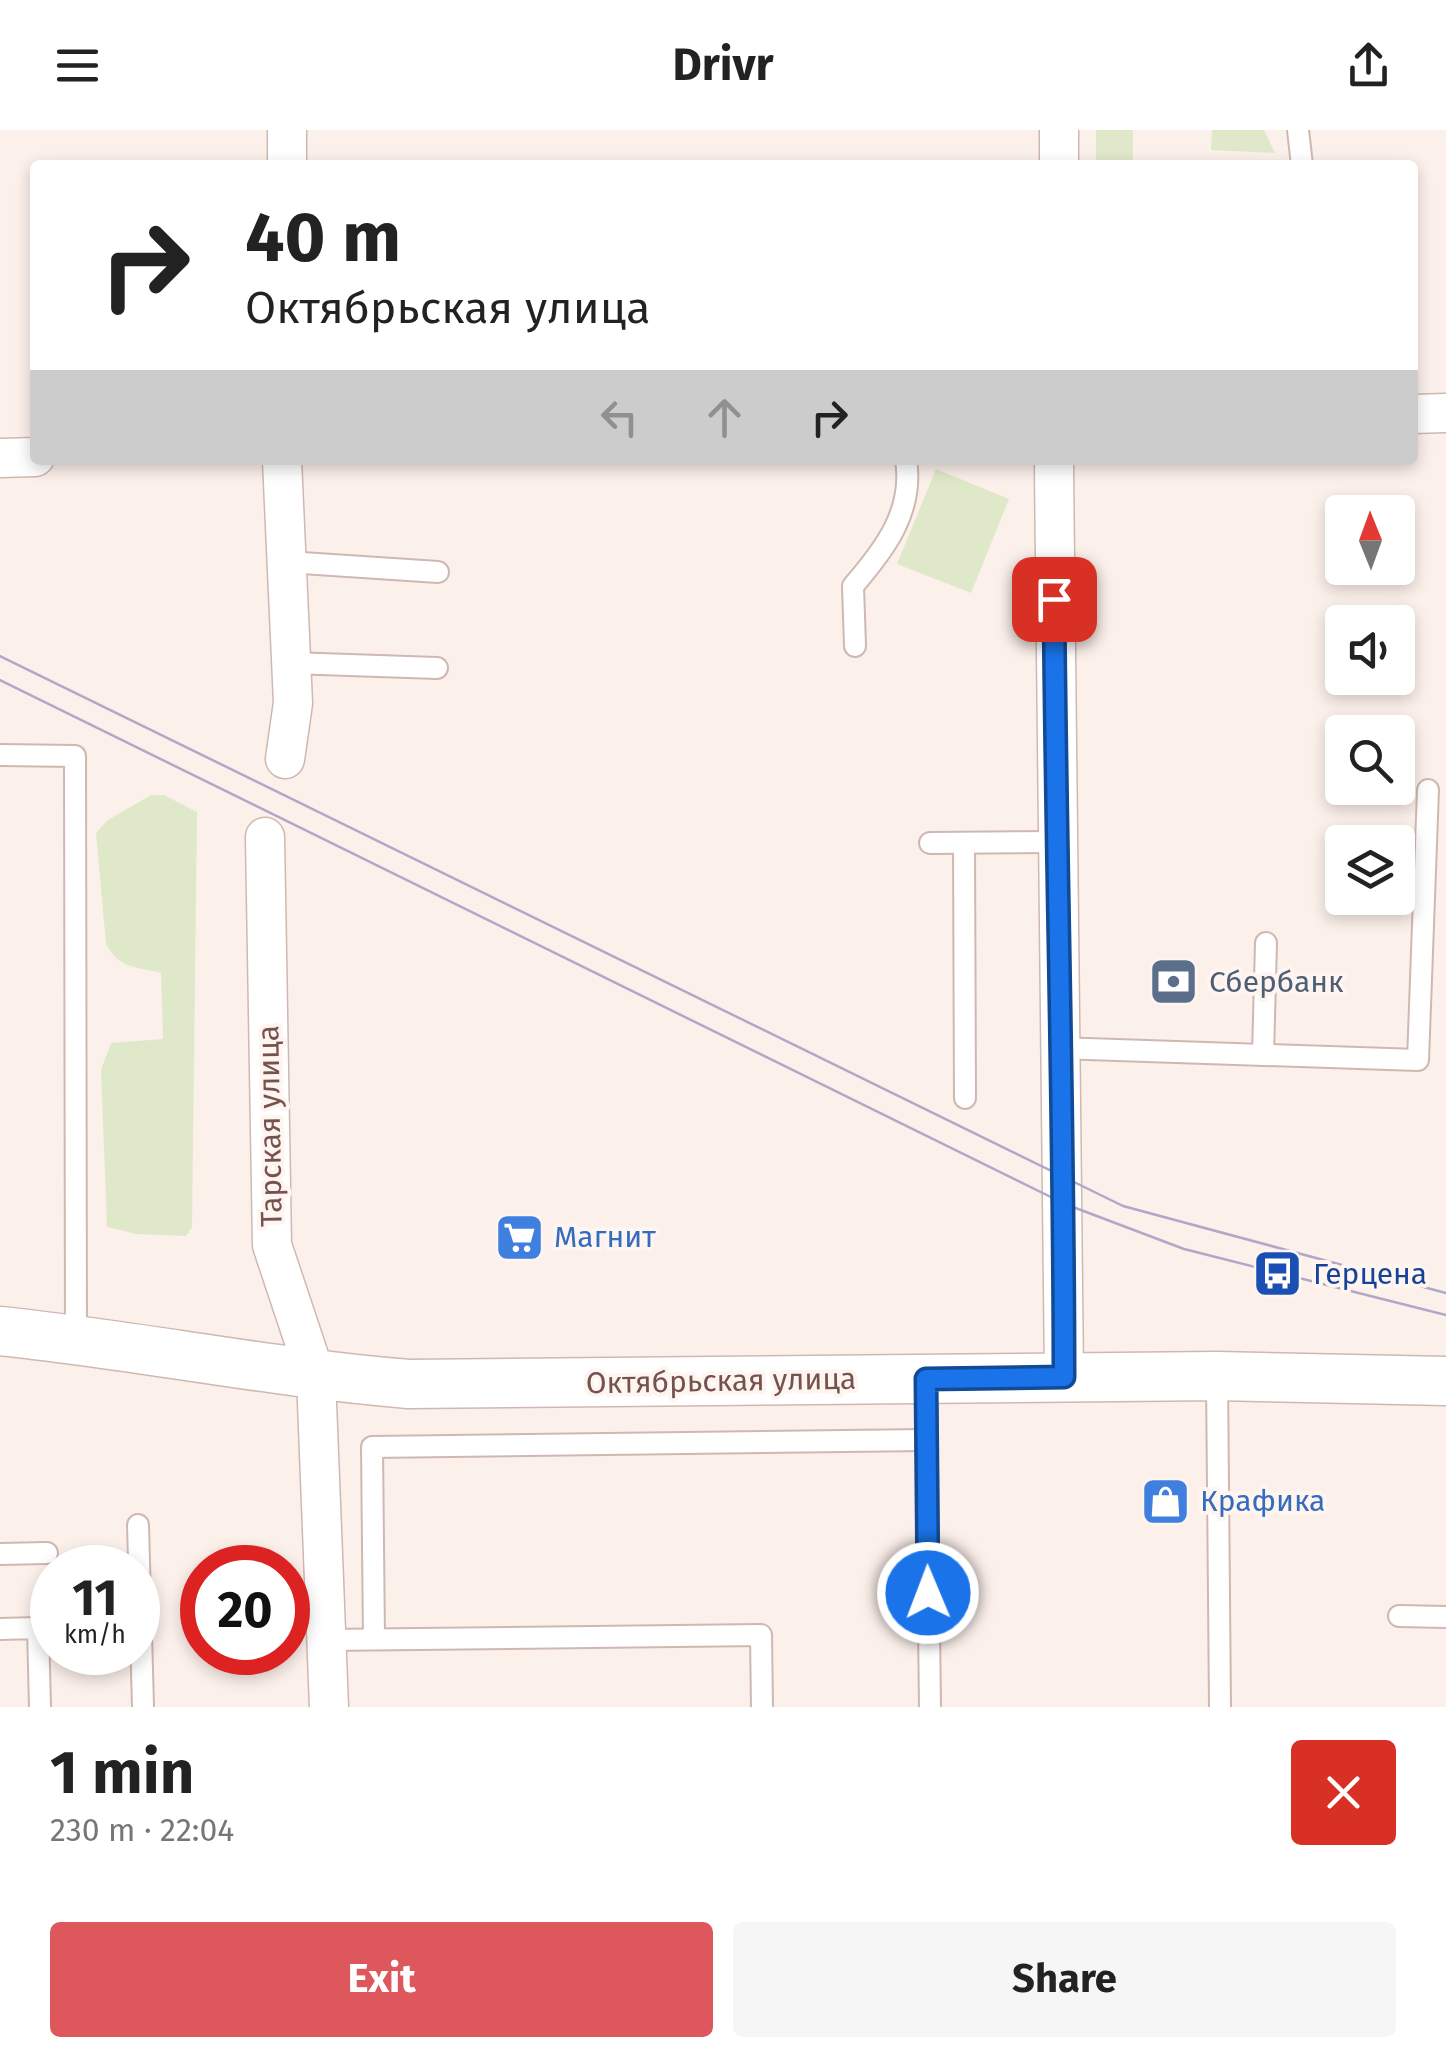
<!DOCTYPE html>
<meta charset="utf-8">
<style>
:root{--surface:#fff;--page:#f6f6f6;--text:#222;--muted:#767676;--accent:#de575d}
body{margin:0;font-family:"Fira Sans",sans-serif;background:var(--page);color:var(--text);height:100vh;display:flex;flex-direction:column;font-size:38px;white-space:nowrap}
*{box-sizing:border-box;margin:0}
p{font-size:32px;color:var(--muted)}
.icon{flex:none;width:55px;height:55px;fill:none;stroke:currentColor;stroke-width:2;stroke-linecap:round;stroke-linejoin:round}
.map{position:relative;height:1577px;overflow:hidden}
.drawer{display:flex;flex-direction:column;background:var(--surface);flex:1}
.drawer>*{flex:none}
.guide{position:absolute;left:30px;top:30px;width:1388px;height:305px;border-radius:10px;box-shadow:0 5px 15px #0003;background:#fff;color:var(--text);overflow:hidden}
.needle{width:65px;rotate:359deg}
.controls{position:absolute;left:1325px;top:365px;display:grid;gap:20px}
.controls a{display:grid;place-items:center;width:90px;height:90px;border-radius:10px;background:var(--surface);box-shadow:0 5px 15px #0003;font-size:50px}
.speed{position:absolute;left:30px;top:1415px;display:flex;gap:20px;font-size:50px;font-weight:700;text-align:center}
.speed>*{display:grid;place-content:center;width:130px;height:130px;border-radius:50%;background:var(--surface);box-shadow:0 5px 15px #0003;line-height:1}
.speed small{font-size:25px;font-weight:400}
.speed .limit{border:15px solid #d22;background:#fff;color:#111}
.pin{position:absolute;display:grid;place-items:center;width:85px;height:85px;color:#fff;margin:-42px;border-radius:20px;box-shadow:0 5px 15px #0006}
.me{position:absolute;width:110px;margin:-55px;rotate:359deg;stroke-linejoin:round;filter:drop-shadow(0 0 8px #0008)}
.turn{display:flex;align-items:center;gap:35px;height:210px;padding:0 50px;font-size:45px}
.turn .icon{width:130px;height:130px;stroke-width:2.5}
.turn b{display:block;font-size:70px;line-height:85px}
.lanes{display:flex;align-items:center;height:95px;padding:0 50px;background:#0003;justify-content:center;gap:50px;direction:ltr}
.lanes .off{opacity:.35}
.round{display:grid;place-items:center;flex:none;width:105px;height:105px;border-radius:10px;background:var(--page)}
.summary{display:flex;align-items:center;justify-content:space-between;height:170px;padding:0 50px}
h1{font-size:60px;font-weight:700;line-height:75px}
.action{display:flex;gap:20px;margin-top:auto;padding:20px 50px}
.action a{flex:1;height:115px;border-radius:10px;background:var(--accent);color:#fff;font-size:40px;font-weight:700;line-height:115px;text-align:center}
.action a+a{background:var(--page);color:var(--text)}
header{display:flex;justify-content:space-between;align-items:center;height:130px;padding:0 50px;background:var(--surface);font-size:45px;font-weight:700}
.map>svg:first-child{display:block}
.green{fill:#dfe9c9}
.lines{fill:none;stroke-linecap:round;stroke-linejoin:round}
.service-casing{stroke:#d0b8b2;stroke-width:24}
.minor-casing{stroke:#d0b8b2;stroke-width:41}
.tertiary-casing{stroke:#d0b8b2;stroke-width:51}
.service{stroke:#fff;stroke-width:20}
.minor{stroke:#fff;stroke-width:38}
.tertiary{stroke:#fff;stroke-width:48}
.tram{stroke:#b0a8c6;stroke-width:2.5}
.route-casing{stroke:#114b97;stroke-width:25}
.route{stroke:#1a73e8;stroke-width:18}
.labels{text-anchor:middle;stroke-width:8;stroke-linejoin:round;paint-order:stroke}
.service-label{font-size:30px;fill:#4e5e75;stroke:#fef5f1;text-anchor:start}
.street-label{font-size:30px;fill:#76524e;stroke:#fef5f1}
.shop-label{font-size:30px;fill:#366cbe;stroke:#fef5f1;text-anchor:start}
.transit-label{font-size:30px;fill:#164399;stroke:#fef5f1;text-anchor:start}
</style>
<header><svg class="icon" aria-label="menu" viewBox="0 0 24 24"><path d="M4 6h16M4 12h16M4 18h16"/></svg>Drivr<svg class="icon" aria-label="share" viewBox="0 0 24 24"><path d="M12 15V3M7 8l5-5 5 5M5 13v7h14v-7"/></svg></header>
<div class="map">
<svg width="1446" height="1577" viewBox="0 0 1446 1577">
<rect width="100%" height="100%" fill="#fcf0ea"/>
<!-- green -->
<g class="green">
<rect x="1096" y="0" width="37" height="35"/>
<polygon points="1212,0 1264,0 1275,23 1211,20"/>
<polygon points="936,339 1009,369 971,463 897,434"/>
<path d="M151 665H164L197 682 192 1097 186 1106 136 1104 107 1097 101 940 111 913 163 909 161 843C136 836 120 840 106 814L96 703 108 690Z"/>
</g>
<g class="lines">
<defs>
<g id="service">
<polyline points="1298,0 1302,35"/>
<polyline points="287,432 438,442"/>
<path d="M855 516 853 456C885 419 914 381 906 330"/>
<polyline points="291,533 437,538"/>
<polyline points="0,625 75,626 76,1209"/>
<polyline points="930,713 1056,712"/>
<polyline points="964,713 965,968"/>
<polyline points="1058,918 1418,930 1428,660"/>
<polyline points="1263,925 1266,813"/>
<polyline points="1217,1246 1220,1577"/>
<polyline points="926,1249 930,1577"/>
<polyline points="138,1395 143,1577"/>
<polyline points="0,1424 47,1423"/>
<polyline points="1399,1486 1446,1487"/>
<polyline points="0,1499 38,1498 40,1577"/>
<polyline points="374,1509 372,1317 927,1310"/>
<polyline points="326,1510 761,1505 762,1577"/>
</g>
<g id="minor">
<polyline points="287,35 287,0"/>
<polyline points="1059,35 1059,0"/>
<polyline points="1412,284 1446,283"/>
<polyline points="0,328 35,327"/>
<polyline points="282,330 293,573 285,629"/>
<path d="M1054 330C1056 636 1062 942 1064 1247"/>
<polyline points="265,707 272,1115 316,1247 329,1577"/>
</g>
<path id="tertiary" d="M0 1201C137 1215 272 1243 409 1254L1217 1246 1446 1251"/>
</defs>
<!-- service casing -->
<use href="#service" class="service-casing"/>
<!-- minor casing -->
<use href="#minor" class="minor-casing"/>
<!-- tertiary casing -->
<use href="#tertiary" class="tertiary-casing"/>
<!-- service -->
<use href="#service" class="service"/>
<!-- minor -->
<use href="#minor" class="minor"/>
<!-- tertiary -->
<use href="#tertiary" class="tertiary"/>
<!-- tram -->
<g class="tram">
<polyline points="0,526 1123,1076 1446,1163"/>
<polyline points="0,550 1065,1074 1184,1119 1446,1185"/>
</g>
</g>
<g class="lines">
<defs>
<path id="route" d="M928 1463 926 1249 1064 1247C1064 988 1056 728 1054 469"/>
</defs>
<!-- route casing -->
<use href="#route" class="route-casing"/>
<!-- route -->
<use href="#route" class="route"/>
</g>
<!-- icons -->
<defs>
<symbol id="bank-square" viewBox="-11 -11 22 22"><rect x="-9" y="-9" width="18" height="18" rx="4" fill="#5c6f8a" stroke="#fef5f1"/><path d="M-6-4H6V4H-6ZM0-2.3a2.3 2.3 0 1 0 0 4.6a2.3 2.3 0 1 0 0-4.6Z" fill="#fff"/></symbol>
<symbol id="supermarket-square" viewBox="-11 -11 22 22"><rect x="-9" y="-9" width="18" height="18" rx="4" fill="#3f7fe0" stroke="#fef5f1"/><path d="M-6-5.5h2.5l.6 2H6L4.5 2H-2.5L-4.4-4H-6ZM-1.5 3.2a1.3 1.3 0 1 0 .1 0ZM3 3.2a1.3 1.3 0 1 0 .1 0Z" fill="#fff"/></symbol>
<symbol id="bus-square" viewBox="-11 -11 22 22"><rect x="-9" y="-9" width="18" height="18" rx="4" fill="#1a4fb4" stroke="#fef5f1"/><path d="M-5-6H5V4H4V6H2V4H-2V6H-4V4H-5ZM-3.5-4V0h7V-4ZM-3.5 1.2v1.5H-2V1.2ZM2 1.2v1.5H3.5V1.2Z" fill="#fff"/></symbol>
<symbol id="shop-square" viewBox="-11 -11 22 22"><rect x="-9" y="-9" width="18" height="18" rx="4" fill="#3f7fe0" stroke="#fef5f1"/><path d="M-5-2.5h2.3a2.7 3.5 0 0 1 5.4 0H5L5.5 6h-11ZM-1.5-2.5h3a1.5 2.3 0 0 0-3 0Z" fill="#fff"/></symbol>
</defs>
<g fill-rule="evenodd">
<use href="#bank-square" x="1146" y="824" width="55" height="55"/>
<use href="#supermarket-square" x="492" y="1080" width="55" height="55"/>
<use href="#bus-square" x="1250" y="1116" width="55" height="55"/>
<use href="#shop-square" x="1138" y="1344" width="55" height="55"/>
</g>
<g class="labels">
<!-- service labels -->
<g class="service-label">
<text x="1209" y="862">Сбербанк</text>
</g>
<!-- street labels -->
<g class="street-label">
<text transform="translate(270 996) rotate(-91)" y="10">Тарская улица</text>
<text transform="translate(721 1251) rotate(-1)" y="10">Октябрьская улица</text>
</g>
<!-- shop labels -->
<g class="shop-label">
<text x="554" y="1117">Магнит</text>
<text x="1200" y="1381">Крафика</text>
</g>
<!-- transit labels -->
<g class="transit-label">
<text x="1313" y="1154">Герцена</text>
</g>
</g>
</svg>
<div class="controls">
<a><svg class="needle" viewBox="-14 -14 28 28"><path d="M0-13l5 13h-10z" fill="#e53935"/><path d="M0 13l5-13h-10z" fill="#767676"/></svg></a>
<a><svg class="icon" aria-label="sound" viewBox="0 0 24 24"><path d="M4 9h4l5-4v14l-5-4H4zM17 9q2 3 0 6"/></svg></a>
<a><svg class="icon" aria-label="search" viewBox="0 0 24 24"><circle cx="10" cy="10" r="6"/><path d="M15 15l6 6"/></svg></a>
<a><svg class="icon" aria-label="layers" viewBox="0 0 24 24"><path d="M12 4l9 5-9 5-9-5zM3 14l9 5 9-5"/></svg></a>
</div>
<div class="speed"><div>11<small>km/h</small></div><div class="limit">20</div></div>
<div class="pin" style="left:1054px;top:469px;background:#d93025"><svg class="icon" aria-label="arrive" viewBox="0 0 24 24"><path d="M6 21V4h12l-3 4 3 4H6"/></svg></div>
<svg class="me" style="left:928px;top:1463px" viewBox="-20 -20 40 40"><circle r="17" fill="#1a73e8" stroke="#fff" stroke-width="3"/><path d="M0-11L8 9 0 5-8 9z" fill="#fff"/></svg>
<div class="guide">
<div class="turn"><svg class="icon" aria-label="right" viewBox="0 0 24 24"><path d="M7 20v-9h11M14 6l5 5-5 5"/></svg><div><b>40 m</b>Октябрьская улица</div></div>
<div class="lanes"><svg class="icon off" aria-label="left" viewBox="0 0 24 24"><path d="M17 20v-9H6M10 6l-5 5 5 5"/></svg><svg class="icon off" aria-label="ahead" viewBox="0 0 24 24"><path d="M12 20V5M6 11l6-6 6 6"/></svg><svg class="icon" aria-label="right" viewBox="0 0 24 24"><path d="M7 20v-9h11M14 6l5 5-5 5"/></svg></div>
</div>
</div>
<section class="drawer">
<div class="summary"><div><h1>1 min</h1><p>230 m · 22:04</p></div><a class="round" style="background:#d93025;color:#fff"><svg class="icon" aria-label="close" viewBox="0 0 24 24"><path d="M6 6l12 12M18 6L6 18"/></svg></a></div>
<div class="action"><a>Exit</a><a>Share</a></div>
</section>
